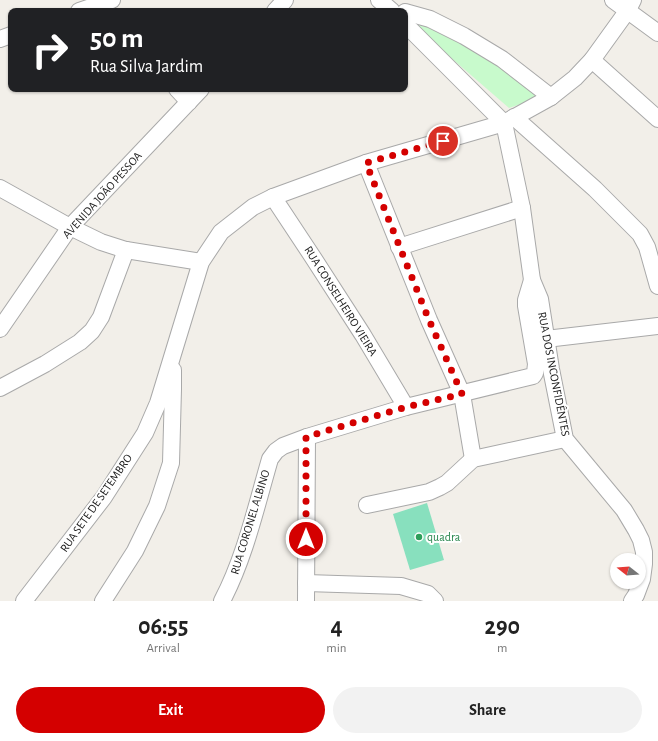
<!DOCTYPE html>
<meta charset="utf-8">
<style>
:root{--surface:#fff;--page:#f2f2f2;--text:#222;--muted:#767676;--accent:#d40000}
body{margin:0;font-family:"Alegreya Sans",sans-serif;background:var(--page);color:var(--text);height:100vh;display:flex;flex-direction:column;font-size:15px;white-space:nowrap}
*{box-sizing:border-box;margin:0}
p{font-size:13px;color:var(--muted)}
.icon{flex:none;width:22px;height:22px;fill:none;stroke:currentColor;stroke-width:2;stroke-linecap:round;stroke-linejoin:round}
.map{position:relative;height:601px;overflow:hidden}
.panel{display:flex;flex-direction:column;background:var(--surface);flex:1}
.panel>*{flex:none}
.hud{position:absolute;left:8px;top:8px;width:400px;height:84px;border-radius:8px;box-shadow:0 1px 3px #0004;background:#202124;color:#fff;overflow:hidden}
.needle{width:26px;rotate:287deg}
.controls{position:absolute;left:610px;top:553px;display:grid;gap:8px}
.controls a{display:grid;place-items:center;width:36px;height:36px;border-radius:50%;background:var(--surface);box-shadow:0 1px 3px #0004;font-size:20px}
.pin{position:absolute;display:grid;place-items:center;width:34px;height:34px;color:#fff;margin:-17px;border:2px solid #fff;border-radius:50%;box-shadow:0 1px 4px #0007}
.me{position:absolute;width:44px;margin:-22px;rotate:0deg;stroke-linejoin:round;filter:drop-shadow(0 0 3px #0008)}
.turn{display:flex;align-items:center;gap:14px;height:84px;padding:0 16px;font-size:18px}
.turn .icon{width:52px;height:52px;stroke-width:2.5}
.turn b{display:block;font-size:28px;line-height:34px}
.eta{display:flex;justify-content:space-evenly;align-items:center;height:68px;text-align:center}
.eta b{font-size:24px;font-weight:700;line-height:28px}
.cta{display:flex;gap:8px;margin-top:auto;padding:8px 16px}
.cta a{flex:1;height:46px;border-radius:24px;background:var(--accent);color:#fff;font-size:16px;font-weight:700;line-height:46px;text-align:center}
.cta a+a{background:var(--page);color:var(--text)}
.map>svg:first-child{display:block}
.park{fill:#c8facc}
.pitch{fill:#88e0be}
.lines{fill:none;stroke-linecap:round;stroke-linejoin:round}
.minor-casing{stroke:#a9a9a9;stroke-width:18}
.minor{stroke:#fff;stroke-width:16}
.route{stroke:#d40000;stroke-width:7;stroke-dasharray:0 12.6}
.leisure-dot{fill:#2e9e5b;stroke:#fff;stroke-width:1.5}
.labels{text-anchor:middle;stroke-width:4;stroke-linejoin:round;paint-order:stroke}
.street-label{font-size:12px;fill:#222;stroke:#fff}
.leisure-label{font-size:12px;fill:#27864d;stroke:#fff;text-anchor:start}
</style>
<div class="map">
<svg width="658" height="601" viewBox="0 0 658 601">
<rect width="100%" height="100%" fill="#f2efe9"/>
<!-- park -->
<polygon class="park" points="386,0 556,92 509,108 405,18"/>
<!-- pitch -->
<polygon class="pitch" points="427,503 444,560 410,570 393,514"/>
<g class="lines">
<defs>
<g id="minor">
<polyline points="379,0 392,11"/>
<polyline points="613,0 658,33"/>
<polyline points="79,11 112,0"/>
<polyline points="275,11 285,0"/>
<polyline points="405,12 430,19 464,36 502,59 551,97"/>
<polyline points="405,24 504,123"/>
<polyline points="0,39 11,35"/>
<polyline points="592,60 658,119"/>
<polyline points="177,89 189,102"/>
<polyline points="514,117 595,189 640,234 647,247 658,286"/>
<polyline points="504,123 522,208 532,280 540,299 551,369 565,439 624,510 636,530 641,540 644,552 644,564 642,579 636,595 632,601"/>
<polyline points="366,163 429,320 462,394 473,459"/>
<polyline points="0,188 70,227 101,242 126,250 201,262"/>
<polyline points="273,197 314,259 363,335 406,407"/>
<polyline points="399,247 522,208"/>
<polyline points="0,329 70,227 201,89"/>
<polyline points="546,339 658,326"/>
<polyline points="0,388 45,364 80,342 92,331 101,317 126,250"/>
<polyline points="367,505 429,492 440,487 447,483 473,459 565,439"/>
<polyline points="306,583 401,586 428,594 435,601"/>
<polyline points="24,601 104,497 145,433 158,403 201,262 221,232 253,207 273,197 366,163 504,123 551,97 575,78 592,60 628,10 633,0"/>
<polyline points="103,601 135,551 157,506 171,463 173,389 173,370"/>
<path d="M222 601C245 557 256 507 270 459L276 451 283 446 307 437 406 407 533 376 535 373 536 364 526 306V300L532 280"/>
<polyline points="306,601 307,437"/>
</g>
</defs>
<!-- minor casing -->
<use href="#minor" class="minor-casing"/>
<!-- minor -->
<use href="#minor" class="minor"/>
</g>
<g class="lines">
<!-- route -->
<polyline class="route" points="306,539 306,437 406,407 462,394 429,320 366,163 443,141"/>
</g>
<!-- markers -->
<circle class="leisure-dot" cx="419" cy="537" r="4"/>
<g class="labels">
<!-- street labels -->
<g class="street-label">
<text transform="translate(102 195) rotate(-48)" y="4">AVENIDA JOÃO PESSOA</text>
<text transform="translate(341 301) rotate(58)" y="4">RUA CONSELHEIRO VIEIRA</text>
<text transform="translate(554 374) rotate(79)" y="4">RUA DOS INCONFIDÊNTES</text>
<text transform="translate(96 503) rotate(-55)" y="4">RUA SETE DE SETEMBRO</text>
<text transform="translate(250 522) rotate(-73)" y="4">RUA CORONEL ALBINO</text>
</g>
<!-- leisure labels -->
<g class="leisure-label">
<text x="427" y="541">quadra</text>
</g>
</g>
</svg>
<div class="controls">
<a><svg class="needle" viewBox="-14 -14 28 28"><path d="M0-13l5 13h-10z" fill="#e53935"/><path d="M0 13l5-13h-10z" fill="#767676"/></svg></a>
</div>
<div class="pin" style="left:443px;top:141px;background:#d93025"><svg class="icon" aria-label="arrive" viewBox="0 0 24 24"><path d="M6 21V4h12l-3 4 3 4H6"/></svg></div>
<svg class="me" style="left:306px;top:539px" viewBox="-20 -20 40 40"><circle r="17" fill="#d40000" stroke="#fff" stroke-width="3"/><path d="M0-11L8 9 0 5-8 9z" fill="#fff"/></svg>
<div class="hud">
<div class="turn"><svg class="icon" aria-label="right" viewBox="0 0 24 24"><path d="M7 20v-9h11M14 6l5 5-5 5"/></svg><div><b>50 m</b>Rua Silva Jardim</div></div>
</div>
</div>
<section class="panel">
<div class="eta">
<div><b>06:55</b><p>Arrival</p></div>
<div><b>4</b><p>min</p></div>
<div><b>290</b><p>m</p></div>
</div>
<div class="cta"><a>Exit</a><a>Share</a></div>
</section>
